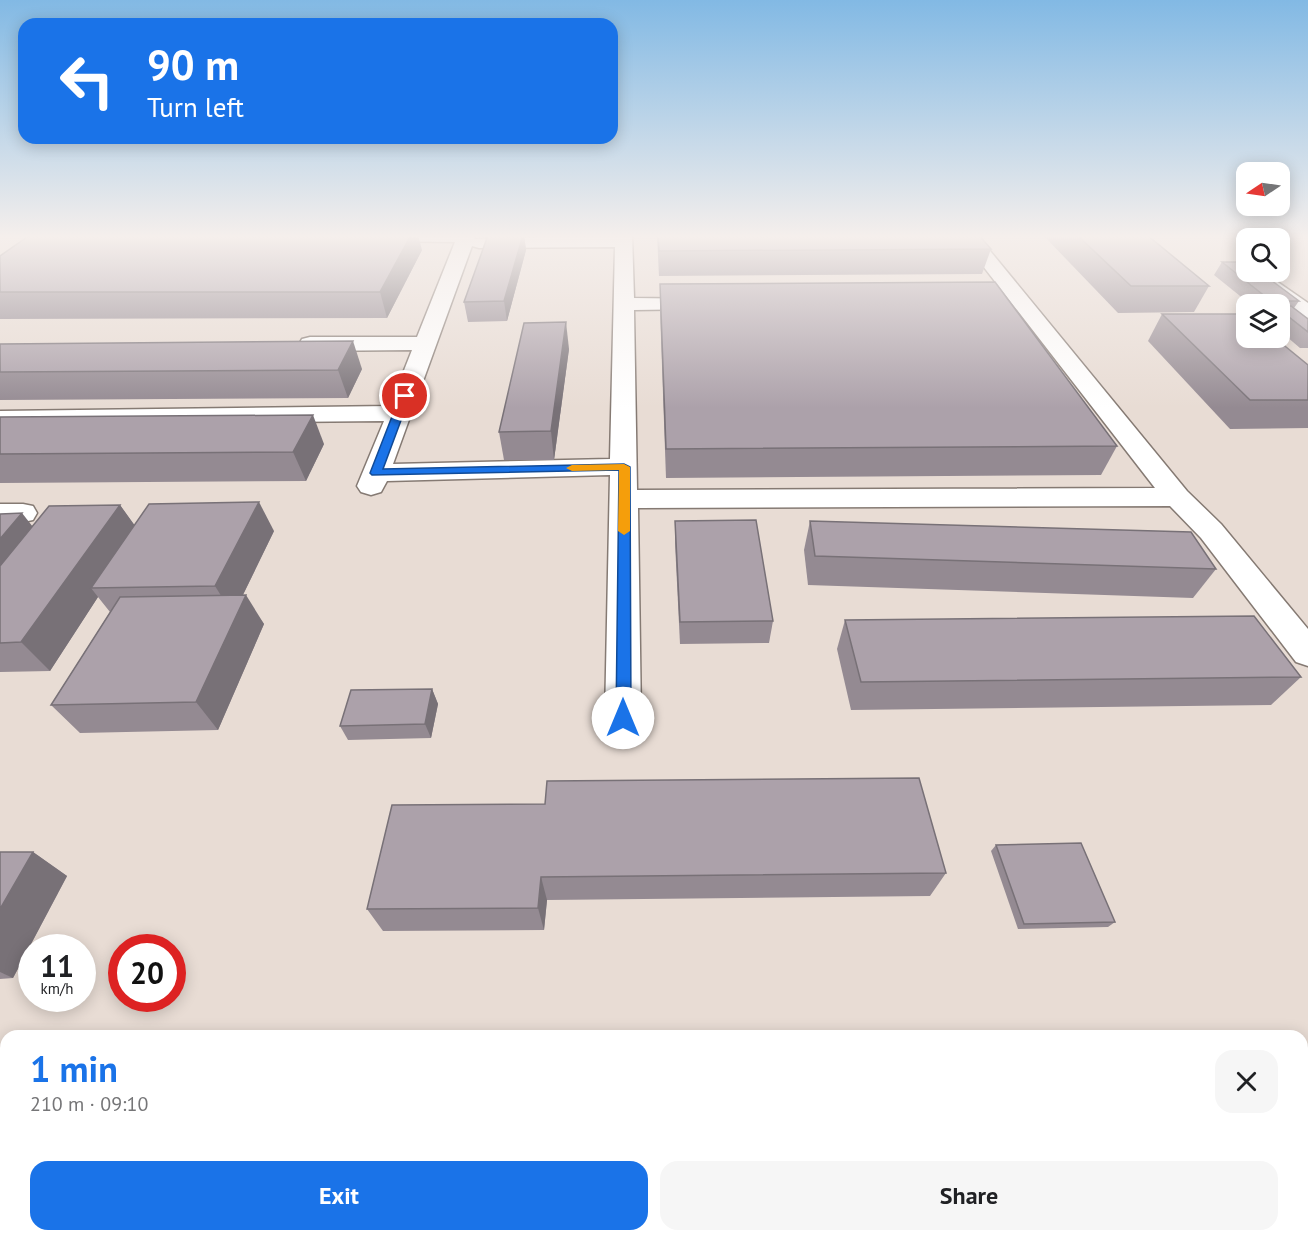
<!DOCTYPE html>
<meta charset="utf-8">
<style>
:root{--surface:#fff;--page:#f6f6f6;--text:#202124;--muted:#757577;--accent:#1a73e8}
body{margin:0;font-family:"PT Sans",sans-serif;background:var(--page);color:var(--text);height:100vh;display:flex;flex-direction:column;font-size:22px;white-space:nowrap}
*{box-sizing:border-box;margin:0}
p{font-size:20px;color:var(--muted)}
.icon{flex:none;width:33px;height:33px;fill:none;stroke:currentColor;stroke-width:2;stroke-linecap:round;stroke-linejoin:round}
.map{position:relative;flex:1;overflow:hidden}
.panel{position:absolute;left:0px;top:1030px;width:1308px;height:212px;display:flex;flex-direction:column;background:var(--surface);border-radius:18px 18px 0 0;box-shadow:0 3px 15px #0003}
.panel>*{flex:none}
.hud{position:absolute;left:18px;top:18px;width:600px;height:126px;border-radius:18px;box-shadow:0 3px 15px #0003;background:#1a73e8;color:#fff;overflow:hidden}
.needle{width:39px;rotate:257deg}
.controls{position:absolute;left:1236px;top:162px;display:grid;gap:12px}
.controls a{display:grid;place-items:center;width:54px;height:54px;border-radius:12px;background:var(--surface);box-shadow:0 3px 15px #0003;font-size:30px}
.speed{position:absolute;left:18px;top:934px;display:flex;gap:12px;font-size:30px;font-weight:700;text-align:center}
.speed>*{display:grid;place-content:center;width:78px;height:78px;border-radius:50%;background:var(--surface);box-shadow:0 3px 15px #0003;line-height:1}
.speed small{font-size:15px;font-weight:400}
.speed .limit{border:9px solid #d22;background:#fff;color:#111}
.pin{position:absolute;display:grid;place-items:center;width:51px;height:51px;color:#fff;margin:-26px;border:3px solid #fff;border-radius:50%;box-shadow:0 2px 6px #0007}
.me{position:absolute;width:66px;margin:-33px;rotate:0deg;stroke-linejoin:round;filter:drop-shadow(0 0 4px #0008)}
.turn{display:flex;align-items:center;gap:21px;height:126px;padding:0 30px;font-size:27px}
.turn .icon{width:78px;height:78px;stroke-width:2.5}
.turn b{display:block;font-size:42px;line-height:51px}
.round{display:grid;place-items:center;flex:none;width:63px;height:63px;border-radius:18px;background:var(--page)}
.head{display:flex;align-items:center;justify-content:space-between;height:102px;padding:0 30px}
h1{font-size:36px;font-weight:700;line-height:45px;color:var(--accent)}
.action{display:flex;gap:12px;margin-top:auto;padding:12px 30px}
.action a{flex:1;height:69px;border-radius:18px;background:var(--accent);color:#fff;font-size:24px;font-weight:700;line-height:69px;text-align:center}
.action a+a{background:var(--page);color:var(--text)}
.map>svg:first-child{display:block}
.green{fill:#84b9a0}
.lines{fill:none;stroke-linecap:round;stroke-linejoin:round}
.minor-casing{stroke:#857a73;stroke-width:3}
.path{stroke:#89817c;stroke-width:6;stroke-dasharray:7 7;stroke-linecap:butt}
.minor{fill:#fff;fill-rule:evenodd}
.wall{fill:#948a92}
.shaded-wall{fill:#787177}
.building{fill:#aca1aa;stroke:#787177;stroke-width:1.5}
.route{fill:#1a73e8;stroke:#114b97;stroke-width:1.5}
.slow{fill:#f59e0b}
</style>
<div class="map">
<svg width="1308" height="1241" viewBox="0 0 1308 1241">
<rect width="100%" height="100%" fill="#e8dcd4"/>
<!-- green -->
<polygon class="green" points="834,1236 842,1241 678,1241 681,1238"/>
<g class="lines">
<defs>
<g id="minor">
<path d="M367 235H475L474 239 632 235 634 298 710 299 713 303 710 307 703 309 634 310 637 490 1155 488 959 235H977L1187 491 1221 524 1308 629V666L1296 662 1201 538 1170 506 638 508 641 718 636 729 623 733 610 729 605 718 610 475 387 481 381 492 371 495 361 492 357 486 384 421 0 425V411L390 406 412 350 310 351 302 349 299 344 302 339 310 337H417L455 242 375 241 369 240ZM472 246 479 248 615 247 610 459 393 464Z"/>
<polygon points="1262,274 1269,276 1308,303 1308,318 1301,316 1255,284 1252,280 1255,276"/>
<polygon points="0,504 23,504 33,506 37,513 33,520 23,522 0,522"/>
<polygon points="1308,1068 1308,1120 1302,1121 1302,1069"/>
<rect x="539" y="1236" width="58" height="5"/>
<polygon points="928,1236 986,1236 987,1241 929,1241"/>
</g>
</defs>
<!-- minor casing -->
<use href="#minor" class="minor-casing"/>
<!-- path -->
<polyline class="path" points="388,1241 389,1236"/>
<!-- minor -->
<use href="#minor" class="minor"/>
</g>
<!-- wall -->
<g class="wall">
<polygon points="488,235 524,235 526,250 507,321 468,322 464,302"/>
<polygon points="657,235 979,235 991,249 982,274 659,276"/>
<polygon points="1043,235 1147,235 1209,286 1194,312 1118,313"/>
<polygon points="422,250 387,318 0,319 0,256"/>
<polygon points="1222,262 1299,301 1294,308 1308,319 1308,348 1300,348 1280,331 1280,304 1250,304 1214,275"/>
<polygon points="660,284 1117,446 1101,475 666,478 660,310"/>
<polygon points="1162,314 1308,365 1308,428 1230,429 1148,341"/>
<polygon points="0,344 362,369 348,398 0,400"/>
<polygon points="569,349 554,460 504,460 499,432"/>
<polygon points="0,417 324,444 306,481 0,483"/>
<polygon points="120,505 134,525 274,531 243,595 264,624 218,730 80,733 51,705 110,612 98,597 50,671 0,672 0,514 32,526"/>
<polygon points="675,521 773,621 769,643 680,644 675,543"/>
<polygon points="810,521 1216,569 1193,598 808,585 804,550"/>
<polygon points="845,620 1301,677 1271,705 851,710 837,649"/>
<polygon points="432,689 438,704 431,738 348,740 340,726"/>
<polygon points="392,805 946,873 930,896 547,900 544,930 383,931 367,909"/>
<polygon points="996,845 1115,922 1108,927 1018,929 991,851"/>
<polygon points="0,852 33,852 67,876 13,978 0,979"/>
</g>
<!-- shaded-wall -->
<g class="shaded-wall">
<polygon points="411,235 418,235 422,250 387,318 380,292"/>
<polygon points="523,235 524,235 526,250 507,321 504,301"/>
<polygon points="566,322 569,349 554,460 551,431"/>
<polygon points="353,341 362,369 348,398 338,370"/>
<polygon points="313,415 324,444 306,481 293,452"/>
<polygon points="259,502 274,531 233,615 215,586"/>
<polygon points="120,505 141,534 91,588 98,597 50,671 21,642"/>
<polygon points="22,513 40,536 0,586 0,539"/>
<polygon points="246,595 264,624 218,730 196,702"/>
<polygon points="432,689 438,704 431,738 425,724"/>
<polygon points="33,852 67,876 13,978 0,972 0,909"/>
<polygon points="541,877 547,900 544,930 538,908"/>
</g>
<!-- building -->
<g class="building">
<polygon points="30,235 411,235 380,292 0,292 0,256"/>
<polygon points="488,235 523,235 504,301 464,302"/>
<polygon points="658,235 979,235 991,249 659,251"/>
<polygon points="1077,235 1147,235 1209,286 1131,286"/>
<polygon points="1222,262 1246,262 1246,272 1260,272 1299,301 1271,301"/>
<polygon points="995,282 1117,446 666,449 660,284"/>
<polygon points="1280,306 1291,306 1308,319 1308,332 1280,310"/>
<polygon points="1162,314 1246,314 1246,338 1275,338 1308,365 1308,400 1250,400"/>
<polygon points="566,322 551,431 499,432 524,323"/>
<polygon points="353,341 338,370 0,372 0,344"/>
<polygon points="313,415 293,452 0,454 0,417"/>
<polygon points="259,502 215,586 91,588 149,504"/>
<polygon points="120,505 21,642 0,643 0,566 49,506"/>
<polygon points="22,513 0,539 0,514"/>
<polygon points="756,520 773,621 680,622 675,521"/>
<polygon points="810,521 1191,532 1216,569 815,556"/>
<polygon points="246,595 196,702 51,705 120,597"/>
<polygon points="1254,616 1301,677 861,682 845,620"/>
<polygon points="432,689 425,724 340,726 351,690"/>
<polygon points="919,778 946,873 541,877 538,908 367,909 392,805 545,804 547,781"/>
<polygon points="1081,843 1115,922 1024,924 996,845"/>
<polygon points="0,852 33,852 0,909"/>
</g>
<!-- sky -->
<linearGradient id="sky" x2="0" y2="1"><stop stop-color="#82b9e4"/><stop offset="0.58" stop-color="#f5efec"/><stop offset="1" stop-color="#f5efec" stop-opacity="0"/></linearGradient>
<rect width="1308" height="408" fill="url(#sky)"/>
<!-- route -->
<polygon class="route" points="405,393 410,396 383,469 624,464 630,467 631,718 629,722 623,724 618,722 616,718 619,470 372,475 370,473 400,396"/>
<!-- slow -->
<polygon class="slow" points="624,464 630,467 630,531 624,535 618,531 619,470 572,471 566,468 572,465"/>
</svg>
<div class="controls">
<a><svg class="needle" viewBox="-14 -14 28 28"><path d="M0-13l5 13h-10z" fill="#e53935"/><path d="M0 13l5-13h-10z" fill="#757577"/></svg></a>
<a><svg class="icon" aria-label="search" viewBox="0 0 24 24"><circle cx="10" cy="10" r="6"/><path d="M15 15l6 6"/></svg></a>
<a><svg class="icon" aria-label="layers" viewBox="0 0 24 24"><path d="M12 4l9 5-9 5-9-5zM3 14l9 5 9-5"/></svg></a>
</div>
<div class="speed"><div>11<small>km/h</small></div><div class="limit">20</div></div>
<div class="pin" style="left:405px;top:396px;background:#d93025"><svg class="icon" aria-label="arrive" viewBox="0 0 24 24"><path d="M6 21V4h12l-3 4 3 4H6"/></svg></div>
<svg class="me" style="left:623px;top:718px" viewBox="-20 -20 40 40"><circle r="19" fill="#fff"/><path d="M0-13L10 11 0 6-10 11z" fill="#1a73e8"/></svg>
<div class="hud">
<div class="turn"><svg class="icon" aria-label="left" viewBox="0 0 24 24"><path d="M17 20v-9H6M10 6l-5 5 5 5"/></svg><div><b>90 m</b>Turn left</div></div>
</div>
<section class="panel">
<div class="head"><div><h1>1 min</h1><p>210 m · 09:10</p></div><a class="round"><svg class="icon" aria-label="close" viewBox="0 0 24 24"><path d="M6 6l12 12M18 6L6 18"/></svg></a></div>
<div class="action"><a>Exit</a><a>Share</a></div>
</section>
</div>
